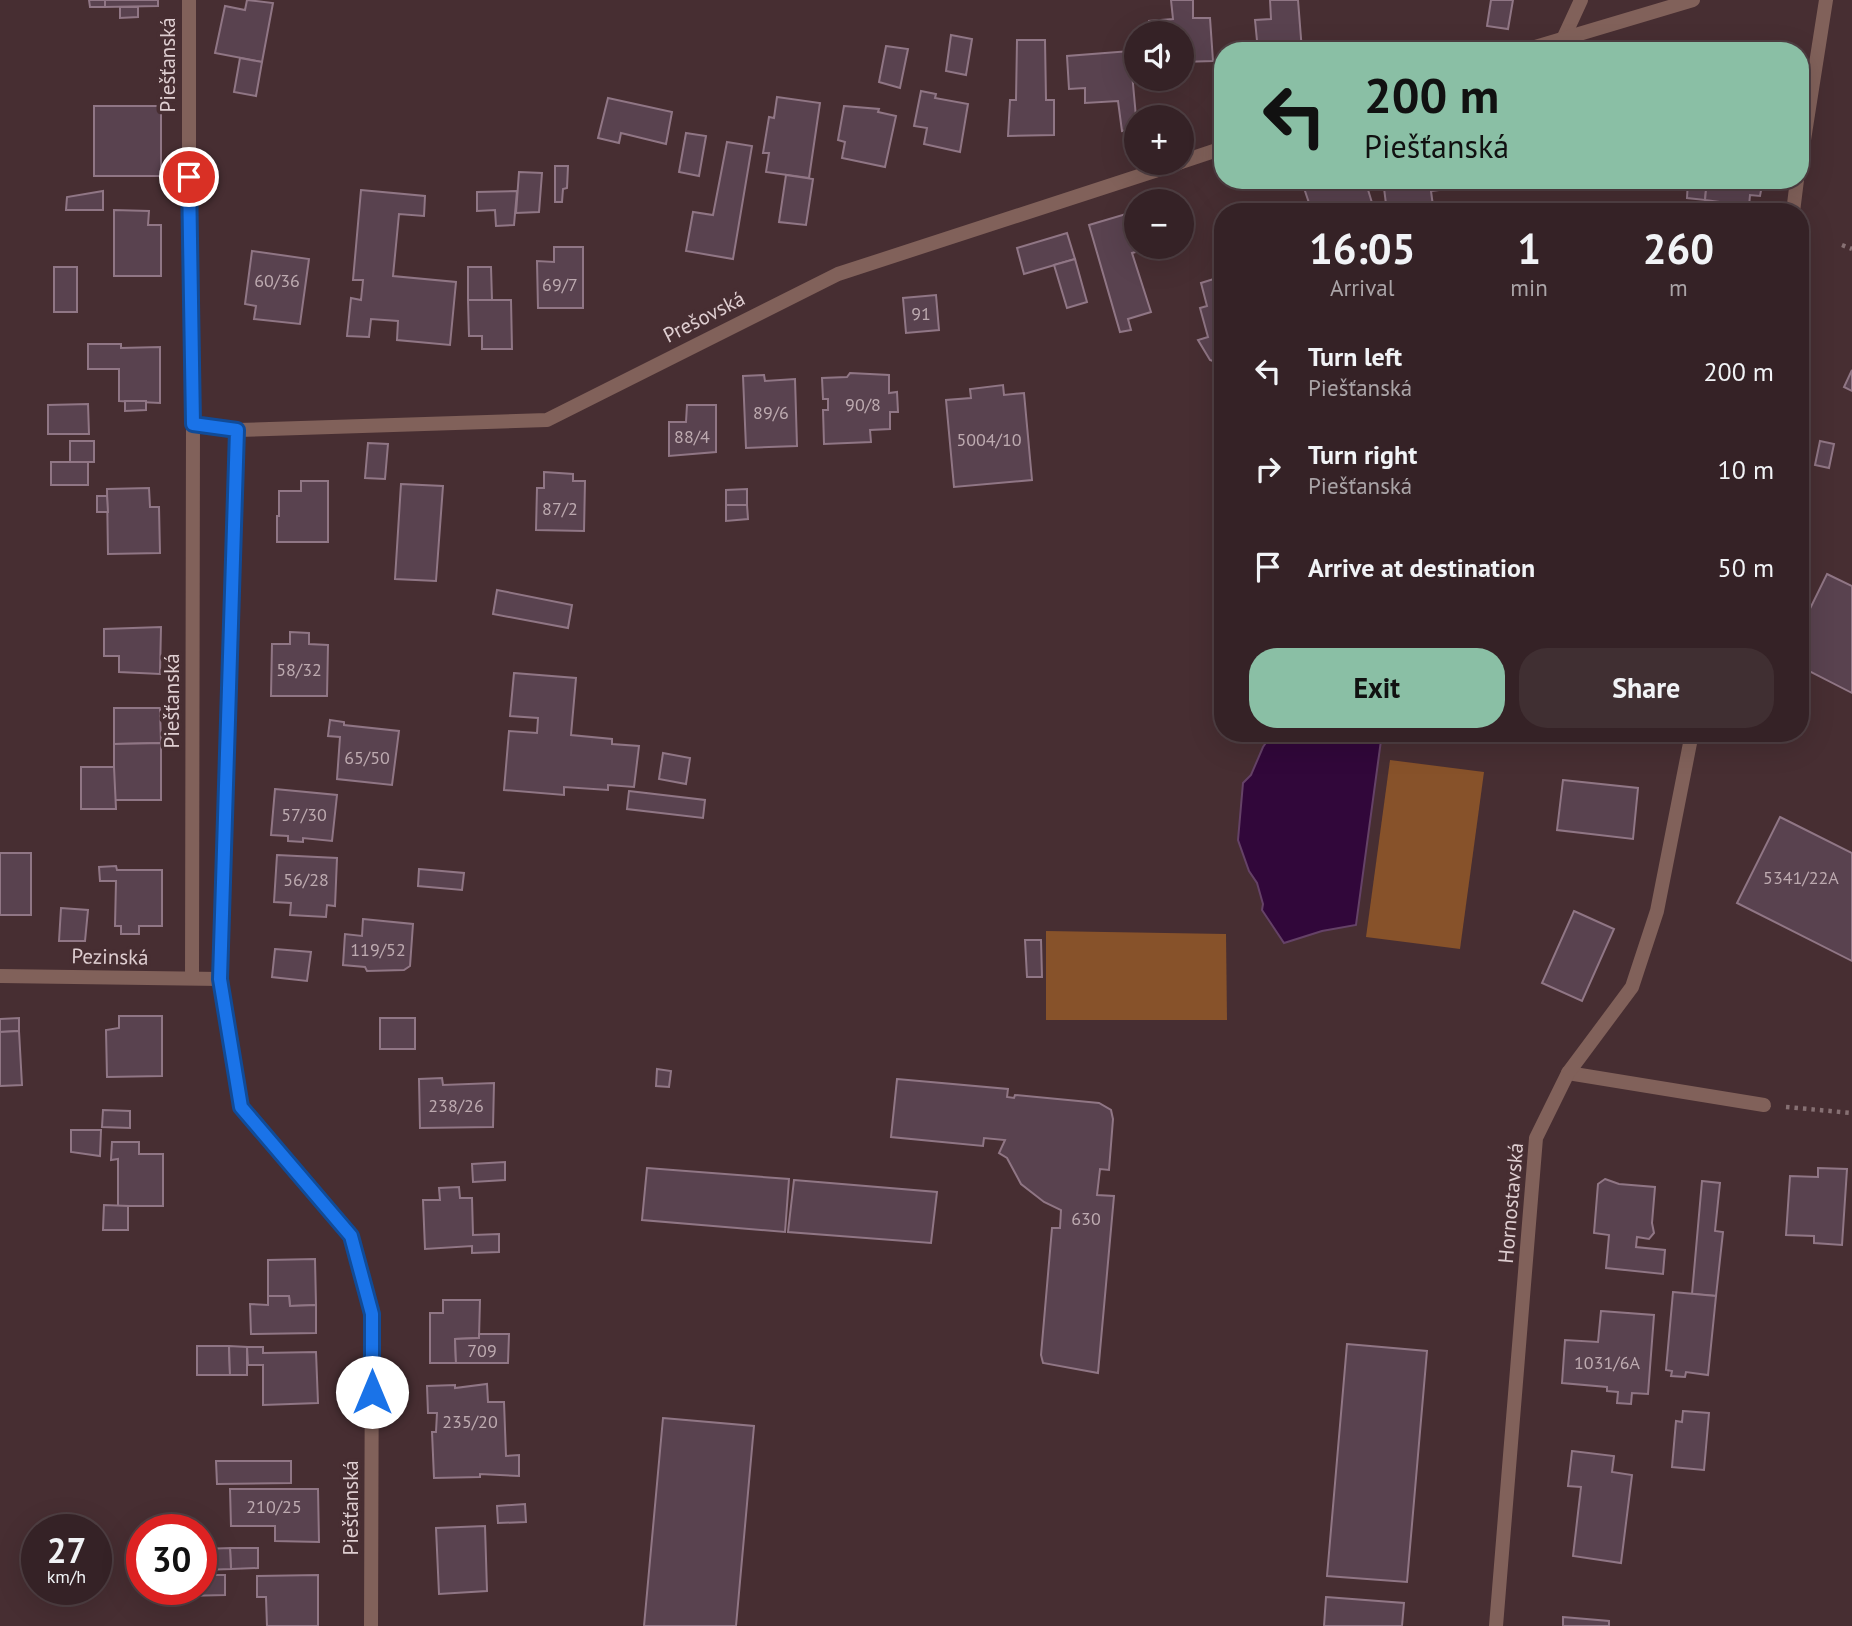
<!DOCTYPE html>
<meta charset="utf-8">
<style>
:root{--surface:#352226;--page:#402f32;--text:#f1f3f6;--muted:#aaa4a7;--line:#4f3f43;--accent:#8abfa5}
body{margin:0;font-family:"PT Sans",sans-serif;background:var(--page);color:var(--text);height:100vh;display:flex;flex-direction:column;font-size:26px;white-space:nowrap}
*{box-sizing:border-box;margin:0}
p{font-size:23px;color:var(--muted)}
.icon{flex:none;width:38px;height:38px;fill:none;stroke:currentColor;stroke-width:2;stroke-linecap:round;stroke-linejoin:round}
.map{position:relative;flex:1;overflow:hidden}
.sheet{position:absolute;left:1214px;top:203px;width:595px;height:539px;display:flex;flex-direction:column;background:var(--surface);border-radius:28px;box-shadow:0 7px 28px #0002,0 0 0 2px var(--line)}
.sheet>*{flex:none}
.hud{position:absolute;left:1214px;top:42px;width:595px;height:147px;border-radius:28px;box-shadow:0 7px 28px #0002,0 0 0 2px var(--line);background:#8abfa5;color:#111;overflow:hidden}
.tools{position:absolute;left:1124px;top:21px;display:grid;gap:14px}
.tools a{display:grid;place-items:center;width:70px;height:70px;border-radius:50%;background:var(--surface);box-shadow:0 7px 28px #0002,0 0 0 2px var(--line);font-size:35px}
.speed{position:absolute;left:21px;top:1514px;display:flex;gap:14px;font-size:35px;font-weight:700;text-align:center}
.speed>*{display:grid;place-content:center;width:91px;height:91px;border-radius:50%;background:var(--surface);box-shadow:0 7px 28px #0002,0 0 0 2px var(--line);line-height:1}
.speed small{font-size:18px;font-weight:400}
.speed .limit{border:10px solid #d22;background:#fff;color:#111}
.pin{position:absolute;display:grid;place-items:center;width:60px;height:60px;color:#fff;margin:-30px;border:4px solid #fff;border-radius:50%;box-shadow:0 2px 7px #0007}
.me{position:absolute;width:77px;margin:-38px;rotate:0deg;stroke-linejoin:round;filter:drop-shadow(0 0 5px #0008)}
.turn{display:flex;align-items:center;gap:24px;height:147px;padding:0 35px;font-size:32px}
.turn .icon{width:91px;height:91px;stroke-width:2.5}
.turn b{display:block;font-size:49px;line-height:60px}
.eta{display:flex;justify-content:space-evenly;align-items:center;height:119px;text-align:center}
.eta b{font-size:42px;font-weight:800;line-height:49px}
.primary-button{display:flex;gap:14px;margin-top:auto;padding:14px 35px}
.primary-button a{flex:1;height:80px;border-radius:28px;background:var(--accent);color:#111;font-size:28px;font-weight:800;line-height:80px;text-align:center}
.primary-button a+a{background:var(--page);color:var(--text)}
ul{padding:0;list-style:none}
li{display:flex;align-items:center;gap:21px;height:98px;padding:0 35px}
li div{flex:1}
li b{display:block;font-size:26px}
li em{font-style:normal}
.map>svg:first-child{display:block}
.green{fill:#87522a}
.water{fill:#31073a;stroke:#654267;stroke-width:2}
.building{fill:#59424f;stroke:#907685;stroke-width:2}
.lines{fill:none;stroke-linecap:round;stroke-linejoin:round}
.path{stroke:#867073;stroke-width:4.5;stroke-dasharray:3.5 5;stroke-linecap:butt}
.lane{stroke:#81615a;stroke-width:14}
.street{stroke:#81615a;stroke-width:14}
.route-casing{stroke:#114b97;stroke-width:18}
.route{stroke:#1a73e8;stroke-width:12}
.labels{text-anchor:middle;stroke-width:7;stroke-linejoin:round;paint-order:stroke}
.number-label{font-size:18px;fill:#bdaab0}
.street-label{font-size:21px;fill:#decdd0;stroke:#472e32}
</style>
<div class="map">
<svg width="1852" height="1626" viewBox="0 0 1852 1626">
<rect width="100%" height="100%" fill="#472e32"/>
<!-- green -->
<g class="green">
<polygon points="1390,760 1484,772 1460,949 1366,937"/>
<polygon points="1046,931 1226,934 1227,1020 1046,1020"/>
</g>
<!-- water -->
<polygon class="water" points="1273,733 1382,733 1356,925 1322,931 1284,943 1262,910 1263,904 1257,883 1249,871 1238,840 1243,783 1251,775 1263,747"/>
<!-- building -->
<g class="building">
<polygon points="89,0 105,0 105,7 90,7"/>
<polygon points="105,0 158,0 158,6 105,7"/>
<polygon points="247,0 273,3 262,62 215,53 225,6 245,10"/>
<polygon points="1171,0 1193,0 1193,18 1210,18 1213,61 1181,62 1181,33 1150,33 1149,21 1173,19"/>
<polygon points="1270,0 1298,0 1302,51 1258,51 1255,20 1271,19"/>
<polygon points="1491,0 1513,0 1508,29 1487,26"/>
<polygon points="120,7 138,7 138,17 120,18"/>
<polygon points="951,35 972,39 966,75 946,71"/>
<polygon points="1017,40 1045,40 1046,100 1054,100 1054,135 1008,136 1010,100 1016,100"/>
<polygon points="886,46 908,49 900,88 879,82"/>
<polygon points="1130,51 1136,117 1136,129 1122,131 1118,101 1085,103 1085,88 1069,89 1067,56"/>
<polygon points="240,58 262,62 256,96 234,92"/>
<polygon points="921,91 936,94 935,98 968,104 960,152 924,144 927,128 914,126"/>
<polygon points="777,97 820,103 809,178 766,172 769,153 763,153 769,117 774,118"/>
<polygon points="608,98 672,112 666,144 621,133 619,143 598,138"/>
<rect x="94" y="106" width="67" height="70"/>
<polygon points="844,106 879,109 878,112 896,116 885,167 842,158 845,142 838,140"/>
<polygon points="686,133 706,136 699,176 679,172"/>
<polygon points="727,142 752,146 733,259 686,251 693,212 713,215"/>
<polygon points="555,166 568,166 567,188 563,189 562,202 555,202"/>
<polygon points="519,172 542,173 539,212 516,213"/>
<polygon points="786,175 813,179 806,225 779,222"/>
<polygon points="1315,180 1365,180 1373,206 1352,212 1324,212 1322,203 1310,206 1304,188 1316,184"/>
<polygon points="1383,180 1455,180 1456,188 1431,191 1433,206 1387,212"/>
<polygon points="1688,180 1707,180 1705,200 1687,198"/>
<polygon points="1707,180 1763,180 1760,196 1750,195 1749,206 1705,200"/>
<polygon points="361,190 425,196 424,216 399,214 393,276 456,282 450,345 397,340 398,321 371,319 369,337 347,336 351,298 361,300 363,280 353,280"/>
<polygon points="103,191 103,210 66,210 67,197"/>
<polygon points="517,191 514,225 496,226 495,210 477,211 477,192"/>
<polygon points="114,210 149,211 148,225 161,225 161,276 114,276"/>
<polygon points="1136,211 1136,247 1154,247 1132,253 1151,312 1128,319 1131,330 1120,332 1089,225"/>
<polygon points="1067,233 1075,259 1024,274 1017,248"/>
<polygon points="554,247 583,247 583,308 538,308 537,261 554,262"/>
<polygon points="252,251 309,259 300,324 254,319 256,306 245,304"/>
<polygon points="1075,259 1087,302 1067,308 1054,265"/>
<rect x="54" y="267" width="23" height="45"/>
<polygon points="468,267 491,267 492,300 468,300"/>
<polygon points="1223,276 1223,365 1210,360 1198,340 1208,337 1200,308 1207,306 1201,283"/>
<polygon points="936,295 939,330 906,333 903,298"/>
<polygon points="468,300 511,300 512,349 482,349 482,336 469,336"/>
<polygon points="88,344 121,344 121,348 160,347 160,403 119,401 119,369 88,369"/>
<polygon points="1852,370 1852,391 1844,387"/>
<polygon points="850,373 889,375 889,393 897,392 898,412 890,412 890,429 870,430 871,442 824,444 823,410 828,410 828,399 823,399 822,378 847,377"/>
<polygon points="764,375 765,381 795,379 797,446 746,448 743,376"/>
<polygon points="1003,385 1004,395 1024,393 1032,480 954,487 946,400 971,398 970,389"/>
<polygon points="125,401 146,401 146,410 125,411"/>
<polygon points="88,404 89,434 48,434 48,405"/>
<polygon points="687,405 716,405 716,452 669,456 669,422 686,422"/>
<rect x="70" y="441" width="24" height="21"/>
<polygon points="1820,441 1834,444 1829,468 1815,465"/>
<polygon points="368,443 388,444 385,479 365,478"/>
<rect x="51" y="462" width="37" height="23"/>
<polygon points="544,472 573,474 573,481 585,481 584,531 536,530 537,488 544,488"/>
<polygon points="301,481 328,481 328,542 277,542 277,516 279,516 279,491 301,491"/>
<polygon points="401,484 443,486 436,581 395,579"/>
<polygon points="149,488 150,507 159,507 160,553 108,554 107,489"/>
<polygon points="747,489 747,505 726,505 726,490"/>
<polygon points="97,496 107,496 108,512 97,512"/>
<polygon points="726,505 747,505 748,519 726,521"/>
<polygon points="1827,574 1852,586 1852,693 1801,667 1801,627"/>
<polygon points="497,590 572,605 568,628 493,614"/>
<polygon points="161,627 160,674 119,672 119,656 104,656 104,629"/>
<polygon points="290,632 309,633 309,644 328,645 327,696 271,696 272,644 290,644"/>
<polygon points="514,673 576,678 571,735 612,739 612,744 639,746 634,787 608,785 608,790 564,787 564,795 504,790 509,731 537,733 538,718 510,716"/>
<polygon points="114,708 160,708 161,743 114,744"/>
<polygon points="330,720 344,722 344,725 399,731 392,785 337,779 340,737 328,736"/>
<polygon points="161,743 161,800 114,800 114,744"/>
<polygon points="663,753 690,758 686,784 659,779"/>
<polygon points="81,767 114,767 116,809 81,809"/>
<polygon points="1563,780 1638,788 1633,839 1557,830"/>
<polygon points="275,789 337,795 332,841 303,838 303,842 288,841 288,836 271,835"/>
<polygon points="629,791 705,800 703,818 627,809"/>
<polygon points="1780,817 1852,853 1852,961 1737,903"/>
<rect x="0" y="853" width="31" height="62"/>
<polygon points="277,855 337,858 335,906 327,905 326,917 290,915 291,903 274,902"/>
<polygon points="116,866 117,870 162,870 162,926 139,926 139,934 121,934 121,926 115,926 116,881 100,881 99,867"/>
<polygon points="419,869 464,873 462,890 418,886"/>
<polygon points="61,908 88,910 85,941 59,941"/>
<polygon points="1574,911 1614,929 1582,1001 1542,983"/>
<polygon points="363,919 413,924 410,966 404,970 367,971 365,967 343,965 345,934 362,936"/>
<polygon points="1025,940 1041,940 1042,977 1027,977"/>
<polygon points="275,949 311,952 307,981 272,977"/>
<polygon points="119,1016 162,1016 162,1076 107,1077 106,1030 119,1028"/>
<polygon points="19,1018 19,1031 0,1032 0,1019"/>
<rect x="380" y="1018" width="35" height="31"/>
<polygon points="19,1031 22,1085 0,1086 0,1032"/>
<polygon points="657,1069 671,1071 669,1087 656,1086"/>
<polygon points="442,1078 443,1085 494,1083 493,1127 420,1128 419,1079"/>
<polygon points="897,1079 1008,1089 1007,1097 1014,1098 1015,1095 1099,1103 1111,1110 1113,1119 1109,1170 1100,1169 1097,1195 1114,1196 1098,1373 1043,1363 1041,1355 1052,1228 1060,1228 1061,1210 1044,1202 1021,1184 1007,1158 999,1153 1005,1140 984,1138 983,1146 891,1137"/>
<polygon points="103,1110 130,1111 130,1128 102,1127"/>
<polygon points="71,1130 101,1130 100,1156 71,1152"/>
<polygon points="112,1142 139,1142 139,1154 163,1154 163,1206 118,1206 118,1159 111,1160"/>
<polygon points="505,1162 505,1180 473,1182 472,1164"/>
<polygon points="647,1168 789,1179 785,1232 642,1220"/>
<polygon points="1818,1168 1847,1169 1842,1245 1814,1243 1814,1236 1786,1235 1790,1176 1818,1177"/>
<polygon points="1605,1179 1619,1184 1655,1187 1652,1223 1654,1233 1649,1239 1637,1237 1636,1247 1665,1250 1663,1274 1606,1268 1609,1235 1594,1233 1598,1184"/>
<polygon points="794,1180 937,1192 931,1243 788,1232"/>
<polygon points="1702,1181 1720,1183 1715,1231 1723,1232 1716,1296 1692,1294"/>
<polygon points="459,1187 460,1198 472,1198 473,1235 499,1234 499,1252 472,1253 472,1246 425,1249 423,1200 440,1200 439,1188"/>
<polygon points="104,1205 128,1206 128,1230 103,1230"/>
<polygon points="315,1259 316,1305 290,1306 289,1296 268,1296 268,1260"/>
<polygon points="1673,1292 1716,1296 1708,1375 1686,1372 1685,1377 1671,1376 1672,1371 1666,1370"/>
<polygon points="268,1296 289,1296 290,1306 316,1305 316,1333 251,1334 250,1304 268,1305"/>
<polygon points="443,1300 480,1300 479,1338 455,1339 456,1363 430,1363 430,1313 443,1313"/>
<polygon points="1601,1311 1654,1315 1648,1394 1632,1393 1631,1404 1617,1403 1618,1392 1607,1391 1607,1387 1562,1383 1565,1340 1598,1342"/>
<polygon points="479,1334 509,1334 508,1363 456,1363 455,1339 479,1338"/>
<polygon points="1347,1344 1427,1351 1407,1582 1327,1576"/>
<polygon points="197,1346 229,1346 230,1375 197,1375"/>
<polygon points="229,1346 247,1347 247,1375 230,1375"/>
<polygon points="247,1347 263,1347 263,1353 316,1352 318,1403 263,1405 263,1365 248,1365"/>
<polygon points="487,1384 488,1402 504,1402 506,1456 519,1455 519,1476 480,1474 480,1477 434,1478 432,1432 436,1432 437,1413 428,1413 427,1386 455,1385 455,1388"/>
<polygon points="1683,1411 1709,1413 1704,1470 1672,1467 1676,1421 1682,1422"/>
<polygon points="663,1418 754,1426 736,1626 644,1626"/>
<polygon points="1572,1451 1614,1456 1612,1472 1632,1475 1621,1563 1573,1556 1581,1487 1568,1486"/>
<polygon points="216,1461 291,1461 291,1483 217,1484"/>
<polygon points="230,1489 318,1489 319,1542 275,1541 275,1526 231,1526"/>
<polygon points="525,1504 526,1522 498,1523 497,1506"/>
<polygon points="485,1526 487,1591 439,1594 436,1528"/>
<polygon points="230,1548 258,1548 258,1568 231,1569"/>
<polygon points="230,1548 231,1569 202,1570 202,1549"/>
<polygon points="201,1575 225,1575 225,1595 185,1596 185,1589 201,1589"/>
<polygon points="318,1575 318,1626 267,1626 266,1597 257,1597 257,1576"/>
<polygon points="1326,1597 1404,1603 1402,1626 1324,1626"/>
<polygon points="1563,1617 1609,1621 1609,1626 1563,1626"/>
</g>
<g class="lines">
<!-- path -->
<g class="path">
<polyline points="1842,245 1852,249"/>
<polyline points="1786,1107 1852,1113"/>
</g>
<!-- lane -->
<polyline class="lane" points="1564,37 1581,0"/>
<!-- street -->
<g class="street">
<polyline points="189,0 189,228 193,424 237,430 220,979 241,1107 351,1236 372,1314 371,1626"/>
<polyline points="1522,51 1693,0"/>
<polyline points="1801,159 1826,0"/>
<polyline points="1181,162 1223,148"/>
<polyline points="1793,212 1797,180"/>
<polyline points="237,430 547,420 838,274 1179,163"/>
<polyline points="0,976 220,979"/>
<polyline points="192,978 193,424"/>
<polyline points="1568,1073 1764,1105"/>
<polyline points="1496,1626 1536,1138 1568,1073 1632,987 1657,911 1692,733"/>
</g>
</g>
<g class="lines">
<defs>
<polyline id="route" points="189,177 193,424 237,430 220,979 241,1107 351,1236 372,1314 372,1392"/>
</defs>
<!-- route casing -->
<use href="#route" class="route-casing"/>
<!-- route -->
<use href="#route" class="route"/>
</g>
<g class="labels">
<!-- number labels -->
<g class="number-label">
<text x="277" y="287">60/36</text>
<text x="560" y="291">69/7</text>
<text x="921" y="320">91</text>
<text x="863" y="411">90/8</text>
<text x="771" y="419">89/6</text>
<text x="692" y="443">88/4</text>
<text x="989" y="446">5004/10</text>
<text x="560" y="515">87/2</text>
<text x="299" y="676">58/32</text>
<text x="367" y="764">65/50</text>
<text x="304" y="821">57/30</text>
<text x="1801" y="884">5341/22A</text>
<text x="306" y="886">56/28</text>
<text x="378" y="956">119/52</text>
<text x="456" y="1112">238/26</text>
<text x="1086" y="1225">630</text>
<text x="482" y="1357">709</text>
<text x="1607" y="1369">1031/6A</text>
<text x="470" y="1428">235/20</text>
<text x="274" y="1513">210/25</text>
</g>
<!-- street labels -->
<g class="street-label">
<text transform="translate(168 65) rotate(-90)" y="7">Piešťanská</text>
<text transform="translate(704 317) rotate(-27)" y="7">Prešovská</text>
<text transform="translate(172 701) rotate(-90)" y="7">Piešťanská</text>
<text transform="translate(110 957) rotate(1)" y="7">Pezinská</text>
<text transform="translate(1511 1203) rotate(-85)" y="7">Hornostavská</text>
<text transform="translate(351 1508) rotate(-90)" y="7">Piešťanská</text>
</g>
</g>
</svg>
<div class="tools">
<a><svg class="icon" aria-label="sound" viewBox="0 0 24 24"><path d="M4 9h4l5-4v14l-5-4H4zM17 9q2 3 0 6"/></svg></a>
<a>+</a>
<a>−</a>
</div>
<div class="speed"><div>27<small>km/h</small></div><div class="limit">30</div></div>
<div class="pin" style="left:189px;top:177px;background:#d93025"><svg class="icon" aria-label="arrive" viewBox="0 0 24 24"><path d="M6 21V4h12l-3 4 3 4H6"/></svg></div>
<svg class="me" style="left:372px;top:1392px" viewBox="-20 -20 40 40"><circle r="19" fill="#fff"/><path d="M0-13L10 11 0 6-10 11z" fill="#1a73e8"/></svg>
<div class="hud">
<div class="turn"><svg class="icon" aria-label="left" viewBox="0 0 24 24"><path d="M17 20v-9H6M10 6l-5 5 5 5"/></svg><div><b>200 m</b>Piešťanská</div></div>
</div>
<section class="sheet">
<div class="eta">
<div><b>16:05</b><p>Arrival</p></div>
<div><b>1</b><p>min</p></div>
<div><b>260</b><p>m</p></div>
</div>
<ul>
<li><svg class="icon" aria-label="left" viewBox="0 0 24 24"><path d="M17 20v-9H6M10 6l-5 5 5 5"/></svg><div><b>Turn left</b><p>Piešťanská</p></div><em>200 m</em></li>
<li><svg class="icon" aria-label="right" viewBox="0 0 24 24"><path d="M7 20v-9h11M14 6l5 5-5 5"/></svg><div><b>Turn right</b><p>Piešťanská</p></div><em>10 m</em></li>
<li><svg class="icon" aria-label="arrive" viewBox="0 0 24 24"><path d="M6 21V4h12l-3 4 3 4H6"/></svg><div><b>Arrive at destination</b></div><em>50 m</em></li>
</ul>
<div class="primary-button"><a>Exit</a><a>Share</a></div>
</section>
</div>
